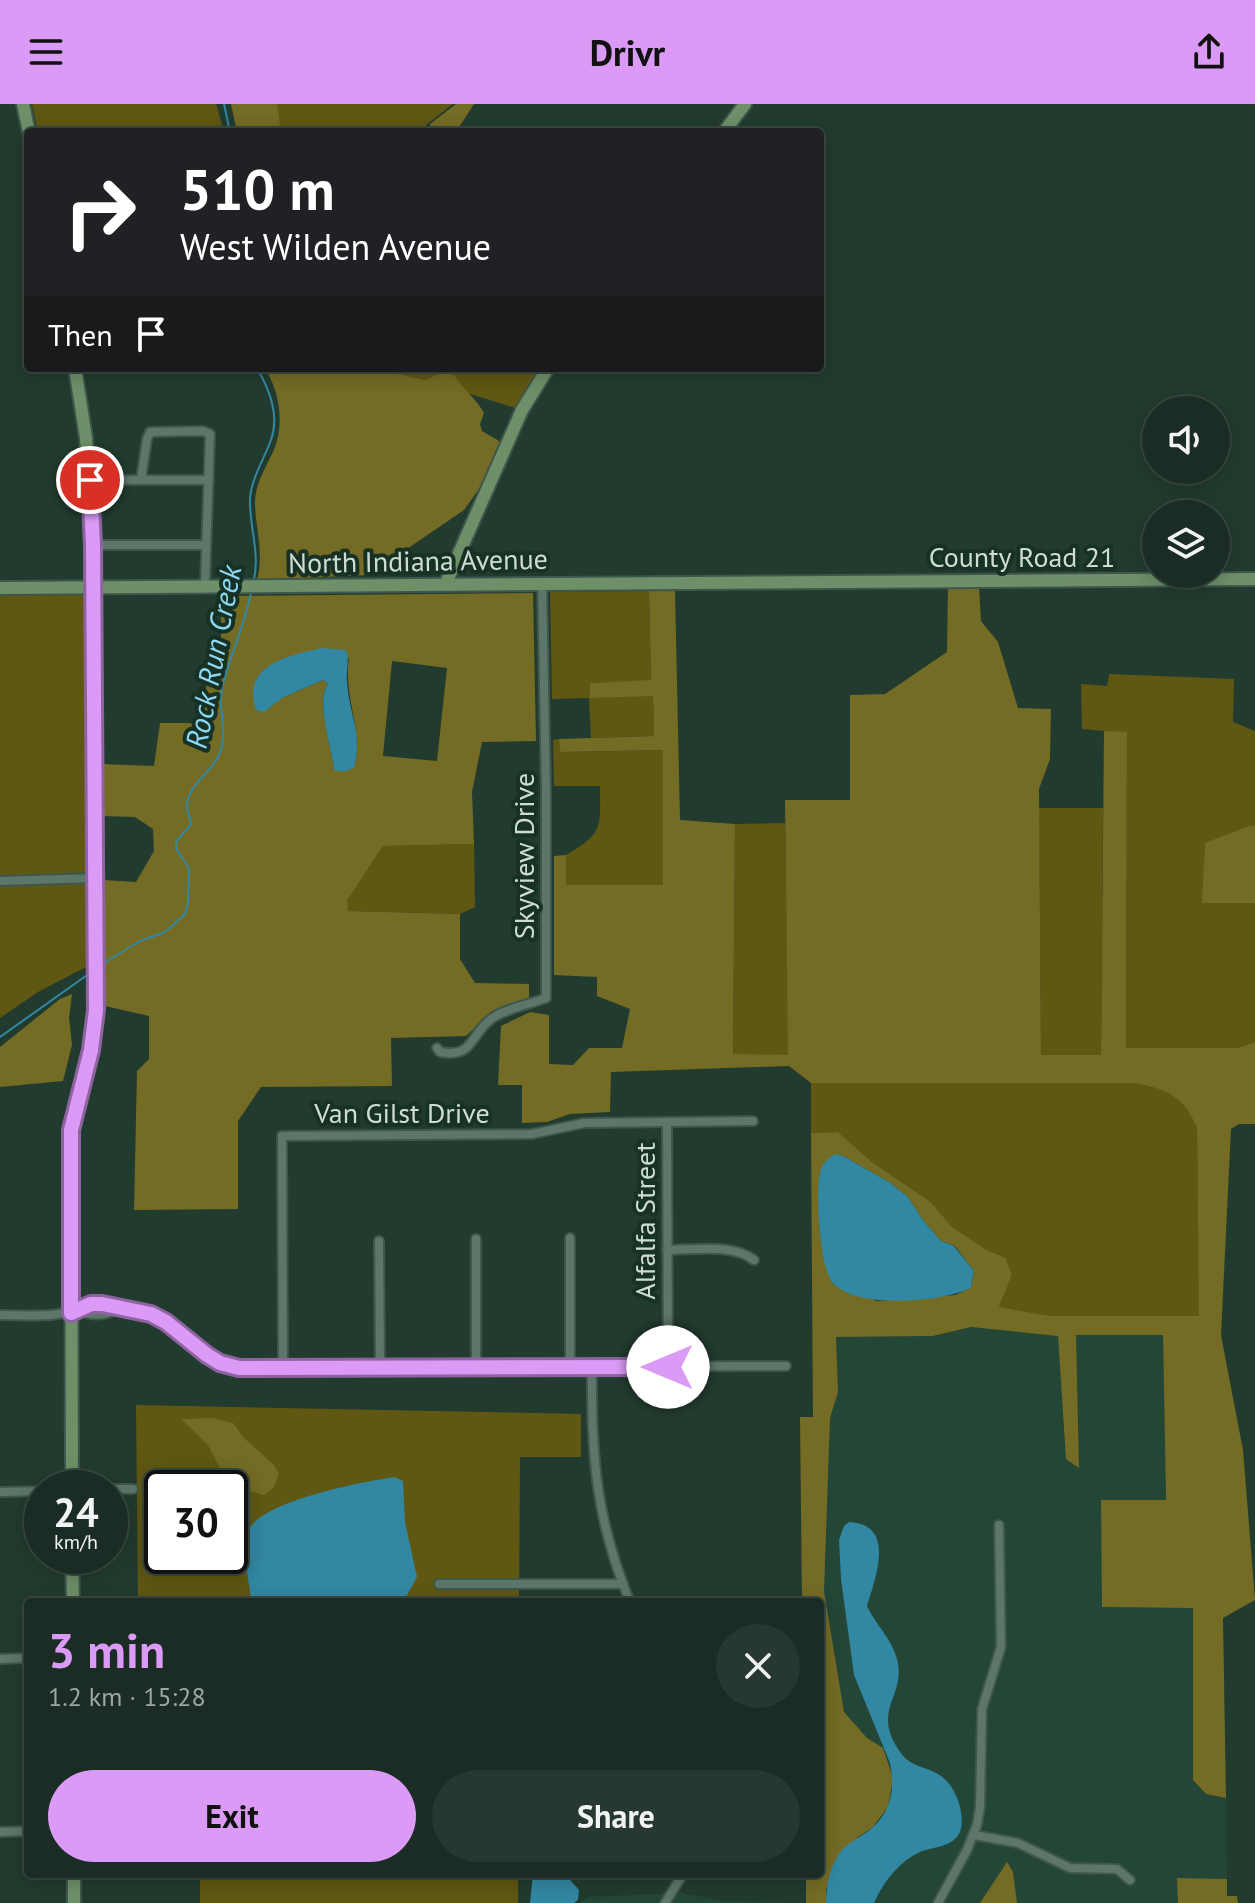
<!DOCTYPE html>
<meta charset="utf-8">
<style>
:root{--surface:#1a2c23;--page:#273830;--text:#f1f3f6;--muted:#9fa7a6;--line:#384841;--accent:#db9af6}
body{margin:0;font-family:"PT Sans",sans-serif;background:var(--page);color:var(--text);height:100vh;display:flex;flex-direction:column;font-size:30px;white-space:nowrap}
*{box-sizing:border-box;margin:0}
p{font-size:26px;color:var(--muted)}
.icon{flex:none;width:44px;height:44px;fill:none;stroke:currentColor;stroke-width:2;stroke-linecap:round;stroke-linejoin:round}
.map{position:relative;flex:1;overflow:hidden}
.drawer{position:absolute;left:24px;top:1494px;width:800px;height:280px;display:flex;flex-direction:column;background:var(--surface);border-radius:8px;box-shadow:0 4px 20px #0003,0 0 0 2px var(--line)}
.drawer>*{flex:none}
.hud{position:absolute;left:24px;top:24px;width:800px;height:244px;border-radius:8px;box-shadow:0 4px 20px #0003,0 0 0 2px var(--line);background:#202124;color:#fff;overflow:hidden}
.tools{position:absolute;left:1142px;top:292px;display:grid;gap:16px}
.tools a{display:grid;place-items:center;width:88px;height:88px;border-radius:50%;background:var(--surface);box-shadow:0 4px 20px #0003,0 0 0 2px var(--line);font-size:40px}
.speed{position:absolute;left:24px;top:1366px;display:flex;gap:16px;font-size:40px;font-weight:700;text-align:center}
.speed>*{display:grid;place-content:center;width:104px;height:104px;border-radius:50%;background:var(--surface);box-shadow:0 4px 20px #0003,0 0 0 2px var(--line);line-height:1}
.speed small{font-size:20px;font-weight:400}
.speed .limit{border:4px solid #111;border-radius:12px;background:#fff;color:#111}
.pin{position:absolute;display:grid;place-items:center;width:68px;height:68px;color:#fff;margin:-34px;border:4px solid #fff;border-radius:50%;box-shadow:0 2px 8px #0007}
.me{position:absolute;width:88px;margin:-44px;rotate:270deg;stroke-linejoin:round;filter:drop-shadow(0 0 6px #0008)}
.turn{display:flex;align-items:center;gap:28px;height:168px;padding:0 24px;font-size:36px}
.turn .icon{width:104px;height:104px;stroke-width:2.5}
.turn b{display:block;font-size:56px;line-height:68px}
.then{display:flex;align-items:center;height:76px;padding:0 24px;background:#0003;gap:16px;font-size:30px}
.round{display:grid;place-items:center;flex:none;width:84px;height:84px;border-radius:42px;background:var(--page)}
.head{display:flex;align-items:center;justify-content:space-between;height:136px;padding:0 24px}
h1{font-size:48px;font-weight:800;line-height:60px;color:var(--accent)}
.button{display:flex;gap:16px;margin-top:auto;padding:16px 24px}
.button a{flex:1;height:92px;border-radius:48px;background:var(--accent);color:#111;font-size:32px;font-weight:800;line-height:92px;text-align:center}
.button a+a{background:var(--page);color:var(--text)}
header{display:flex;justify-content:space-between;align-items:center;height:104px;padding:0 24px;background:var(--accent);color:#111;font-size:36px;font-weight:800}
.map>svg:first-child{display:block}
.built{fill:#244637}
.green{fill:#605713;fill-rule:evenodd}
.forest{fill:#746b24;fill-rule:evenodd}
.water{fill:#3287a3}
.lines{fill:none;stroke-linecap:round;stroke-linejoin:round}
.stream{stroke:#3287a3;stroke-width:2}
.street-casing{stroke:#3f564c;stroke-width:12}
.secondary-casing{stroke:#3f564c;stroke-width:16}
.street{stroke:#5c7769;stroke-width:8}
.secondary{stroke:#6d9069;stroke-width:12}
.route-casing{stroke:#8e64a0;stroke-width:20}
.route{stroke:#db9af6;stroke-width:14}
.labels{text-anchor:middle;stroke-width:8;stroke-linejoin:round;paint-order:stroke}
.street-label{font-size:28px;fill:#cedcd5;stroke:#183125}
.water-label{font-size:30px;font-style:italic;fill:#8bd8f5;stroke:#183125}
</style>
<header><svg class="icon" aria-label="menu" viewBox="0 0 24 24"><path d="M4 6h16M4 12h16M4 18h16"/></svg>Drivr<svg class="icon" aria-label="share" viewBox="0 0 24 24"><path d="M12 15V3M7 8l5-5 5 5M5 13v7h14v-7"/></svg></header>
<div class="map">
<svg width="1255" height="1799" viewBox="0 0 1255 1799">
<rect width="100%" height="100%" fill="#223b2f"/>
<!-- built -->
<g class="built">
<polygon points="971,1223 1076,1231 1163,1231 1166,1396 1102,1503 1193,1504 1193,1676 1206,1690 1226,1694 1227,1775 1178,1774 1178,1799 817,1799 820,1770 820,1498 812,1233 933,1232"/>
<polygon points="681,1789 726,1798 806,1799 579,1799 588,1793"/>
</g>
<!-- green -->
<g class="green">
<polygon points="32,0 216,0 224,28 38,28"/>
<polygon points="274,0 453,0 426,21 427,28 278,28"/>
<polygon points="361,264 548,264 522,306 444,282"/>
<polygon points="83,487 88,492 86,794 91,794 91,849 90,853 86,853 86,863 38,888 0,914 0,488"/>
<polygon points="649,487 651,577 590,579 590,593 653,591 654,632 591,634 589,594 552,595 550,488"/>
<polygon points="1109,570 1234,575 1233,618 1255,627 1255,722 1249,722 1205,740 1203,799 1255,799 1255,938 1238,944 1126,945 1127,629 1082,625 1081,580 1107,582"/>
<path d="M559 635 561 648 663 646V781H565L566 751C604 729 600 724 600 682H554L553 636Z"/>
<polygon points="1039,704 1103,704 1101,952 1041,952"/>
<polygon points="785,719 789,951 733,951 735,720"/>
<polygon points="474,740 475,803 460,810 347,807 347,797 383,742"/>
<path d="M811 979H1135C1168 986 1183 992 1197 1024L1200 1212H1052L999 1203 1012 1171 1006 1154 987 1146 952 1123 931 1098 872 1058 838 1028 811 1029Z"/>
<path d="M136 1301 581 1310V1353H520L519 1498H138ZM162 1384H230V1452H162Z"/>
<rect x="200" y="1770" width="318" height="29"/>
</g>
<!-- forest -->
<g class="forest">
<polygon points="231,0 277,0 281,28 237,28"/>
<polygon points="456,0 474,0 456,28 431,28 430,20"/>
<path d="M265 264H370L425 276 444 268 454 271C463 286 476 294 484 309L480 320 482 327 499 337 500 341 481 382 464 406 369 471 257 476C264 449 256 427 255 401 254 383 265 364 273 348 285 321 280 289 265 264Z"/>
<path d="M948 483H979L981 517 998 538 1018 604 1051 605 1050 655 1039 685 1041 951H1101L1104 627 1127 628 1126 944H1238L1255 938V1020H1239L1231 1025 1221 1231 1243 1346 1255 1496 1223 1514 1226 1694 1206 1690 1193 1676V1504L1102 1503 1101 1396H1166L1163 1231H1076L1079 1364 1066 1355 1058 1232 971 1223 933 1232 836 1233 838 1288 830 1314 824 1487 844 1608 867 1634 883 1644 893 1674 888 1703 872 1724 858 1733 826 1784V1799H806V1770H820V1498H802L800 1313H813L811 1029 838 1028 872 1058 931 1098 952 1123 987 1146 1006 1154 1012 1171 999 1203 1052 1212H1199L1197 1024C1183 992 1168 986 1135 979H811L789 962 611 968 610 1008 570 1010 547 1018 522 1019V981H498L501 922 530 908 549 911V960L573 961 589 944H622L630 905 597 892V873L554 871V752L566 751V781H663V646L560 648 559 635 654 632 653 592 590 594V579L651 576 649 487H675L680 716 735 720 733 950 788 951 785 696H850V591L885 590 947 548ZM843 1052 889 1078 907 1092 923 1116 941 1137 955 1142 974 1167 971 1184 955 1191 877 1197 834 1180C817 1148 818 1105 820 1069Z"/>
<path d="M533 489 536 637 482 638 472 688 474 740 383 742 347 797 348 807 460 810V855L475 879 529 880V896L492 907 466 932 391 934 392 982 261 983 238 1017V1105L134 1106 137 967 149 955V912L105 902 103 776 136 778 154 747 153 725 135 713 102 712V660L154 662 160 619H196L221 533V492ZM349 554C343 597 364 622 354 664L334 666C332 643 315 596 328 580L323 576 282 594ZM392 557 447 564 437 657 383 652Z"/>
<polygon points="1249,722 1255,722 1255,799 1202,799 1205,739"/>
<polygon points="72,890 69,914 72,941 63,977 0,983 0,943 60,895"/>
<polygon points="212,1314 233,1319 244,1334 274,1361 279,1370 274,1383 264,1391 250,1387 223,1370 208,1341 181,1315"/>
<polygon points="1007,1758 1013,1768 1017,1799 980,1799"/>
<polygon points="1177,1774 1227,1775 1227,1792 1237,1792 1238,1799 1178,1799"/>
</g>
<!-- water -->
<g class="water">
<path d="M322 544 346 546C350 557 346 566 347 577 349 612 363 627 354 664L343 668 334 666C332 644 315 596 328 580L323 576 282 594 264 608 256 606C241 561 287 552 322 544Z"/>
<path d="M835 1050 843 1052 889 1078 907 1092 923 1116 941 1137 954 1142 974 1167 971 1184C941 1198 858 1206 833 1179 820 1165 815 1089 820 1069 822 1060 827 1055 835 1050Z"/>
<path d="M394 1373 403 1377 405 1418 417 1473 406 1493 401 1498H251C250 1476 241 1452 247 1430 255 1397 364 1378 394 1373Z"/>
<path d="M849 1418C897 1420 875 1475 867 1502 875 1520 892 1535 897 1555 907 1592 870 1605 900 1648 911 1664 927 1662 941 1672 956 1682 966 1711 960 1728 952 1745 931 1742 918 1749 898 1759 883 1779 874 1799H826C826 1781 830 1760 842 1746 851 1736 864 1732 873 1723 892 1706 895 1683 890 1659L854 1571 841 1475 839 1436 844 1422Z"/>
<polygon points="533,1770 565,1770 579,1786 578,1796 574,1799 530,1799"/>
</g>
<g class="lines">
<!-- stream -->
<g class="stream">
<polyline points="224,0 230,28"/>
<path d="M254 475C260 448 249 422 250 394 252 373 264 355 271 336 280 311 269 285 257 264"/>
<path d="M102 860 140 837 165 828 185 810 188 799 189 764 176 745V738L191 720C190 714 187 708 187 702 187 681 212 668 219 651 229 627 217 605 222 584 230 552 244 522 251 489"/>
<polyline points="0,933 90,869"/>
</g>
<defs>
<g id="street">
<polyline points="90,376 209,376"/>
<polyline points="141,376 147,335 150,328 203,327 210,330 205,482"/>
<polyline points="93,441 206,441"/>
<polyline points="0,777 95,774"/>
<path d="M437 944 440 948C474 954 469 932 491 915 506 904 528 901 546 894V687L542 479"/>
<polyline points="667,1018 668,1263"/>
<polyline points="570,1134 570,1263"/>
<polyline points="476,1135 476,1263"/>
<polyline points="379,1137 380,1263"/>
<path d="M667 1146C694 1146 732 1139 754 1156"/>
<path d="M80 1207C95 1213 104 1211 118 1205"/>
<path d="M0 1211C31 1211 63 1215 91 1200 110 1200 149 1207 164 1217 192 1235 205 1255 239 1264L786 1262"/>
<path d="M592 1263C591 1351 596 1416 630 1498"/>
<polyline points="283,1264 282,1032 532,1030 584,1019 753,1017"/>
<polyline points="110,1385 133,1385"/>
<polyline points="0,1388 42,1387"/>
<polyline points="439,1480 623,1480"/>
<polyline points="0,1555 28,1554"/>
<polyline points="0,1728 28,1727"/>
<polyline points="974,1731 1018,1739 1070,1764 1117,1765 1130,1776"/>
<polyline points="665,1799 683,1770"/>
<polyline points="938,1799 967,1746 977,1721 980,1703 982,1605 1001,1543 999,1421"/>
</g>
<g id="secondary">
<polyline points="23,0 29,28"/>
<polyline points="724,28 745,0"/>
<polyline points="446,479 522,306 548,264"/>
<polyline points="0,484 1255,475"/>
<polyline points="72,1384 71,1026 95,928 97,879 93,441 86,334 75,264"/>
<polyline points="72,1452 73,1498"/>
<polyline points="74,1770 74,1799"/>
</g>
</defs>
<!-- street casing -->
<use href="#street" class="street-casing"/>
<!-- secondary casing -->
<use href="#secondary" class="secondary-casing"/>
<!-- street -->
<use href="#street" class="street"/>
<!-- secondary -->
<use href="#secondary" class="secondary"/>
</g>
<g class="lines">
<defs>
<polyline id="route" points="90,376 93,441 96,906 91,946 71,1026 71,1209 91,1200 102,1200 151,1210 166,1218 207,1251 220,1259 239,1264 668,1263"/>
</defs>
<!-- route casing -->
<use href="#route" class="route-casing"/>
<!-- route -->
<use href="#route" class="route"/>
</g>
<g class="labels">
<!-- street labels -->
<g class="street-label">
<text x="1022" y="463">County Road 21</text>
<text transform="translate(418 457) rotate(-1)" y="10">North Indiana Avenue</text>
<text transform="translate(524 752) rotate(-90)" y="10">Skyview Drive</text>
<text x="402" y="1019">Van Gilst Drive</text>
<text transform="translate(645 1117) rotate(-90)" y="10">Alfalfa Street</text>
</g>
<!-- water labels -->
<g class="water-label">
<text transform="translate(214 553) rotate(-79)" y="10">Rock Run Creek</text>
</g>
</g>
</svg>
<div class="tools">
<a><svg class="icon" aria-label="sound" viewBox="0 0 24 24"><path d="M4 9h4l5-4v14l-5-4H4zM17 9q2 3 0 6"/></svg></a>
<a><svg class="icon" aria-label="layers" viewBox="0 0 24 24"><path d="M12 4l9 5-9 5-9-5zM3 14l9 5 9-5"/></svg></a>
</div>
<div class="speed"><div>24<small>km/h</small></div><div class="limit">30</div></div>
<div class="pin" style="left:90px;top:376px;background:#d93025"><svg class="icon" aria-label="arrive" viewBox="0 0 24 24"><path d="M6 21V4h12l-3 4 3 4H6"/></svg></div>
<svg class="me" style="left:668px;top:1263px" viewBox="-20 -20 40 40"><circle r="19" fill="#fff"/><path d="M0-13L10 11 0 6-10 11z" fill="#db9af6"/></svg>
<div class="hud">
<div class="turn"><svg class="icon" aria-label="right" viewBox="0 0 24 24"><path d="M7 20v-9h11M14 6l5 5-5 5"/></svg><div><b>510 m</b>West Wilden Avenue</div></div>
<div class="then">Then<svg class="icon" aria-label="arrive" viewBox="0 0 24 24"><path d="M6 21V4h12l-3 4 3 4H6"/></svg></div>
</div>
<section class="drawer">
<div class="head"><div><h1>3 min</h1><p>1.2 km · 15:28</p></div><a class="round"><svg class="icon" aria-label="close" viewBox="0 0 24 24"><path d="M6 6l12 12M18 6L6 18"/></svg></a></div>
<div class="button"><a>Exit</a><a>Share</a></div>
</section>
</div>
